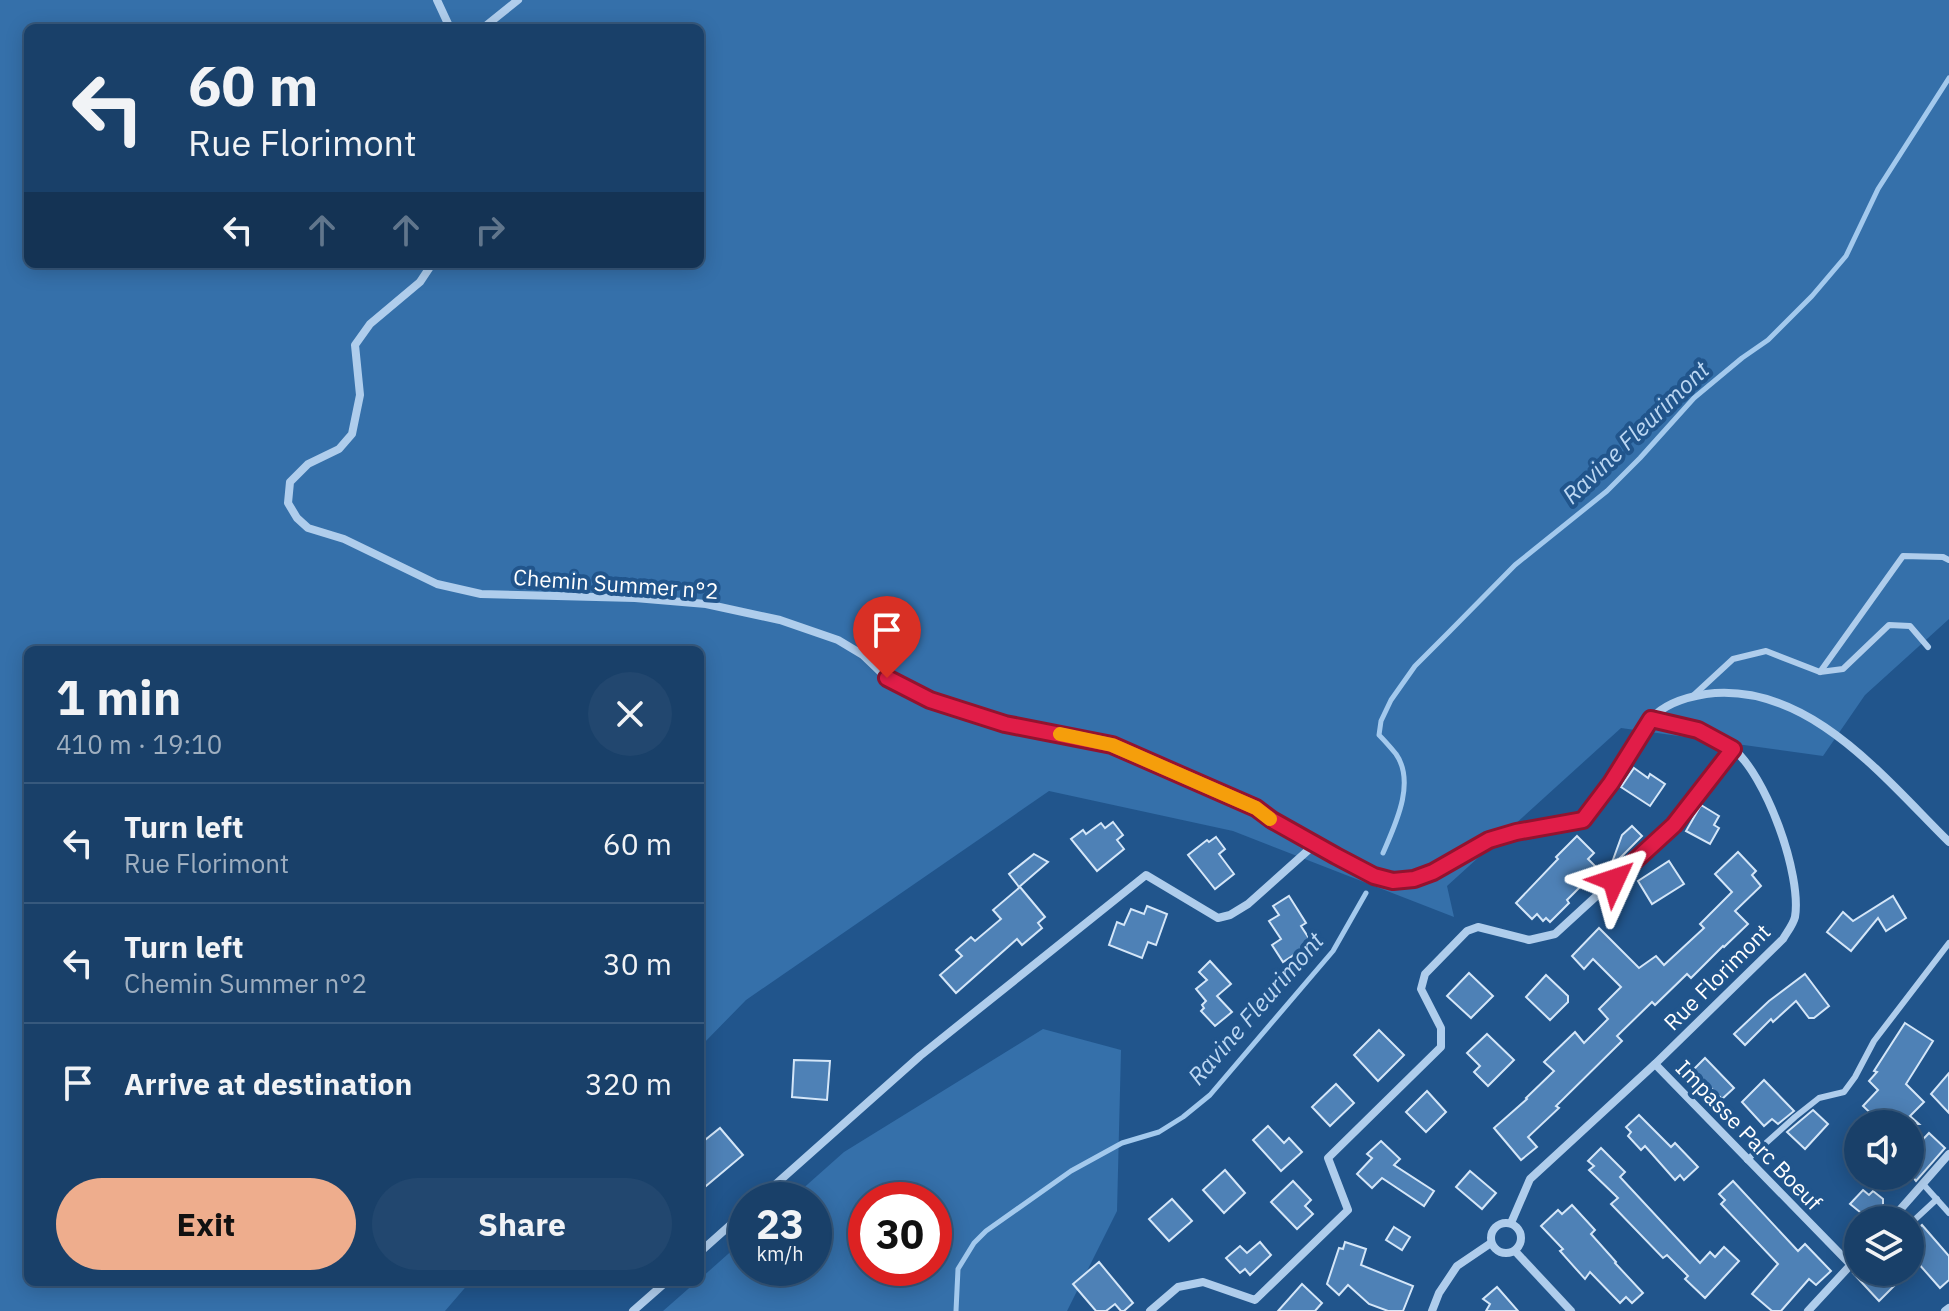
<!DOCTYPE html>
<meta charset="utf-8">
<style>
:root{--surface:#194069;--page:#22476f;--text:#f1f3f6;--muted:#9fafc0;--line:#37597d;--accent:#eead8d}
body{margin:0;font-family:"IBM Plex Sans",sans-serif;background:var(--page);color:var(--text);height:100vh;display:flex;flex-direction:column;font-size:30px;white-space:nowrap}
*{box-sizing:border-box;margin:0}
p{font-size:26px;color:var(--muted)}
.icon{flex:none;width:44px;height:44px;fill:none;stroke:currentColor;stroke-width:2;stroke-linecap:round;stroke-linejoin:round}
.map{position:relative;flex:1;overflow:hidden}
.sheet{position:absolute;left:24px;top:646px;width:680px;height:640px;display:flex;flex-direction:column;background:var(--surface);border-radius:12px;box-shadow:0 4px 20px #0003,0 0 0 2px var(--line)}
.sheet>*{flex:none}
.top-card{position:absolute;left:24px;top:24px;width:680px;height:244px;border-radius:12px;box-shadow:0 4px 20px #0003,0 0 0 2px var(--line);background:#194069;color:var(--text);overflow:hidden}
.fabs{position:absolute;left:1844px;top:1110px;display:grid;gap:16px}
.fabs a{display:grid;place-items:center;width:80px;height:80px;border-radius:50%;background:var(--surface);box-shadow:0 4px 20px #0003,0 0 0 2px var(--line);font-size:40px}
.speed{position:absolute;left:728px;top:1182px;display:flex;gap:16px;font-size:40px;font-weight:700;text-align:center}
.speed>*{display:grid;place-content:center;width:104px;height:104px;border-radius:50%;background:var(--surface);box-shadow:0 4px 20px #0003,0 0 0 2px var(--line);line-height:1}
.speed small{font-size:20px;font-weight:400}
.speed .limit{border:12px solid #d22;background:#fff;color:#111}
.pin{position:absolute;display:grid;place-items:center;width:68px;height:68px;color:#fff;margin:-82px -34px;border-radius:50% 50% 50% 0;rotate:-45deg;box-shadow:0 0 8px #0007}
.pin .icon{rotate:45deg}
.me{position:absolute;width:88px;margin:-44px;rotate:48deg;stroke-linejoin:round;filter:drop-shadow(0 0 6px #0008)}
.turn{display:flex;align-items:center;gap:28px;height:168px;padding:0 32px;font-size:36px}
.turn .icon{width:104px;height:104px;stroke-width:2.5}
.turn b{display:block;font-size:56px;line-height:68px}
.lanes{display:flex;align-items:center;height:76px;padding:0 32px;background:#0003;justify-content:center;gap:40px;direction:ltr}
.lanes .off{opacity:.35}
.round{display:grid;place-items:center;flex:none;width:84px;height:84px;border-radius:42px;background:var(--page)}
.overview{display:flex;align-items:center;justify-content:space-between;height:136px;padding:0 32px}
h1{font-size:48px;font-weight:700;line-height:60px}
.button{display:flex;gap:16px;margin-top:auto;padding:16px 32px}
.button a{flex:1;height:92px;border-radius:48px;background:var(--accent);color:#111;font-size:32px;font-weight:700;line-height:92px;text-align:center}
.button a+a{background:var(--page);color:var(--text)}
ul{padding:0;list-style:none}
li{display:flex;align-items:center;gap:24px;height:120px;padding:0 32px;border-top:2px solid var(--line)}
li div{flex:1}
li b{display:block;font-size:30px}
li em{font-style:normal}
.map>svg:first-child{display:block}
.green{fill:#3570aa;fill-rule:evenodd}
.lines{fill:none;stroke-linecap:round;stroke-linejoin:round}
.stream{stroke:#a3c9ed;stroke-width:5}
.building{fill:#4e81b6;stroke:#d4e6f8;stroke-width:2}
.service{stroke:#afcdec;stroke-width:6}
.minor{stroke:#afcdec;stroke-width:8}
.route-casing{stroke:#92132f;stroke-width:20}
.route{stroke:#e11d48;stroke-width:14}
.slow{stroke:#f59e0b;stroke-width:14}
.labels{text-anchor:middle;stroke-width:8;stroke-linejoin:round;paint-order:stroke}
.street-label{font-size:22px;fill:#fff;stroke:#21558c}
.water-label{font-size:24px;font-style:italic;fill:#bbd7f3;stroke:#21558c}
</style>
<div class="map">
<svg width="1949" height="1311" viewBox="0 0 1949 1311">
<rect width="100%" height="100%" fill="#21558c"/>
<!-- green -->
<g class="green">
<path d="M0 0H1949V619L1865 695 1823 756 1621 728 1447 886 1454 917 1233 831 1049 791 746 1000 700 1047V650H28V1282H470L445 1311H0ZM28 28H700V264H28Z"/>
<path d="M1043 1029 1121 1050 1117 1211 1067 1311H663L696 1282H700V1279L746 1238V1268H814V1200H790L844 1152ZM866 1200H934V1268H866Z"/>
</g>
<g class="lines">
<!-- stream -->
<g class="stream">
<path d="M1383 853C1395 825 1416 783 1396 754 1391 748 1385 741 1379 735L1381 721 1391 700 1415 666 1449 632 1515 565 1607 491 1640 458 1694 398 1742 358 1768 340 1812 296 1846 256 1878 189 1949 78"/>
<polyline points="956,1311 958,1269 974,1243 986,1231 1071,1171 1122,1143 1159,1132 1183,1117 1210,1095 1333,951 1366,893"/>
</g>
</g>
<!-- building -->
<g class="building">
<polygon points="1634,768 1648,778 1650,774 1665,784 1650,806 1621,787"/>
<polygon points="1701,805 1719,816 1714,825 1719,828 1710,844 1686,831"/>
<polygon points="1113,822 1123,835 1117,840 1124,849 1097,871 1071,839 1083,830 1086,834 1101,823 1105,828"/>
<polygon points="1632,826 1642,836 1610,868 1622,835"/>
<polygon points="1577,836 1594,853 1588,859 1598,869 1567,900 1569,903 1550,922 1546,918 1543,921 1537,914 1532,919 1516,903 1558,859 1556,857"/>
<polygon points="1216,837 1225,849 1219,854 1234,874 1215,889 1188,855 1207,840 1209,842"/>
<polygon points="1738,852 1756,871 1752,875 1761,886 1735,911 1748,924 1724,947 1723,946 1691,978 1687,974 1655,1005 1652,1002 1617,1036 1622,1041 1556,1106 1559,1108 1528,1137 1537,1147 1521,1160 1494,1128 1527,1099 1526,1098 1554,1071 1544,1062 1575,1032 1584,1043 1608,1019 1599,1009 1621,987 1593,959 1584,969 1572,956 1599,928 1639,968 1656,956 1664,965 1704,928 1700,924 1732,892 1715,874"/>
<polygon points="1034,854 1048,862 1019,887 1009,874"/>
<polygon points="1669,861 1684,884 1652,904 1638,881"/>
<polygon points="1020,887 1045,917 1038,923 1042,928 1022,945 1017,939 956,993 940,975 962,956 956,950 971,937 975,941 1001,919 993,910"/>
<polygon points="1289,896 1306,923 1301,926 1312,943 1283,962 1272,945 1281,939 1269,921 1279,915 1273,906"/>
<polygon points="1893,896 1906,918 1886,931 1878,918 1851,951 1827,932 1843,912 1853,921"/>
<polygon points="1147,906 1167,914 1156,945 1148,942 1142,958 1109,945 1117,922 1124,925 1131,909 1144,914"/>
<polygon points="1210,961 1231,984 1217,996 1232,1012 1215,1026 1201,1011 1204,1008 1202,1005 1206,1001 1196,989 1207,980 1199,972"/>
<polygon points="1469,973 1493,996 1471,1018 1447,996"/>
<polygon points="1805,974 1829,1006 1814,1018 1809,1018 1796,1001 1773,1022 1771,1019 1745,1045 1734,1034 1769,1001"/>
<polygon points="1546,975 1568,996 1568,1002 1550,1020 1526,997"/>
<polygon points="1905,1023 1933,1041 1906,1084 1924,1102 1910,1116 1919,1124 1882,1124 1863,1106 1878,1090 1869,1081 1877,1072 1874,1071"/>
<polygon points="1379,1030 1404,1055 1378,1081 1354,1055"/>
<polygon points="1487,1034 1514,1060 1488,1086 1474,1072 1480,1066 1467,1053"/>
<polygon points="1705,1058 1734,1088 1722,1099 1693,1070"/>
<polygon points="794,1060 830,1061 827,1100 792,1097"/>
<polygon points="1949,1073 1949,1113 1931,1094"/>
<polygon points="1764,1080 1794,1111 1778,1124 1772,1119 1764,1126 1742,1102"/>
<polygon points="1336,1084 1354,1103 1330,1126 1312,1107"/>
<polygon points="1427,1091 1446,1112 1426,1132 1406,1112"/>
<polygon points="1813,1110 1828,1124 1805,1149 1787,1132"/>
<polygon points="1639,1115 1671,1147 1675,1143 1698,1167 1684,1180 1680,1175 1675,1180 1645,1146 1641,1150 1628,1136 1631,1132 1626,1127"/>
<polygon points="1268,1126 1284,1143 1289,1138 1302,1152 1281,1171 1253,1140"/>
<polygon points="720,1128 743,1155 700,1191 700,1144"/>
<polygon points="1929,1133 1945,1148 1916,1181 1910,1174 1910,1153"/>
<polygon points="1381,1141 1400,1159 1394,1165 1434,1191 1424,1206 1382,1178 1372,1188 1357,1174 1372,1158 1367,1154"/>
<polygon points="1601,1148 1625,1172 1620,1177 1700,1263 1710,1252 1715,1257 1724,1247 1739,1261 1705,1298 1685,1279 1688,1276 1667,1255 1663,1258 1611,1204 1618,1198 1589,1170 1594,1166 1588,1161"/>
<polygon points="1225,1170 1245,1193 1224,1213 1203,1190"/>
<polygon points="1470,1171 1496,1193 1482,1209 1456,1187"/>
<polygon points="1293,1181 1311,1200 1305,1206 1313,1214 1297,1229 1271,1202"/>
<polygon points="1733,1181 1798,1251 1805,1244 1831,1271 1816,1285 1809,1279 1781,1311 1772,1311 1752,1294 1778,1264 1721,1204 1725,1200 1719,1194"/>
<polygon points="1863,1190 1869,1195 1873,1191 1883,1199 1883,1205 1870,1220 1850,1204"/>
<polygon points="1172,1199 1192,1221 1169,1241 1149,1219"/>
<polygon points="1572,1205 1595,1230 1591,1234 1616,1262 1615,1263 1643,1293 1632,1303 1626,1297 1620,1303 1590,1272 1585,1279 1560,1251 1563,1249 1541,1226 1558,1210 1562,1214"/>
<polygon points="1922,1225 1949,1256 1949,1280 1940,1288 1910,1254 1910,1235"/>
<polygon points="1394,1227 1410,1237 1402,1250 1386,1240"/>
<polygon points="1260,1242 1271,1255 1250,1275 1245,1269 1240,1273 1226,1258 1240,1246 1247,1253"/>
<polygon points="1345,1242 1366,1249 1361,1265 1413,1286 1403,1311 1388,1311 1369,1304 1348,1285 1339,1295 1327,1284 1339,1248 1343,1249"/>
<polygon points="1099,1262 1133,1303 1124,1311 1121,1311 1115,1304 1106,1311 1096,1311 1073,1284"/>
<polygon points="1854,1272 1888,1272 1898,1282 1879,1301 1853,1273"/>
<polygon points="1302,1284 1322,1303 1315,1311 1278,1311"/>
<polygon points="1497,1287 1518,1311 1486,1311 1490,1304 1483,1299"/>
</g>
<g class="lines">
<!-- service -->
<g class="service">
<polyline points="1820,672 1903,556 1943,557 1949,560"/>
<polyline points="1694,695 1733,659 1766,651 1820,672 1843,669 1889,625 1910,626 1928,647"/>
<polyline points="1747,1160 1795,1117 1819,1098 1844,1092 1855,1077 1874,1041 1949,943"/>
<polyline points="1923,1184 1949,1213"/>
<polyline points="1910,1224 1937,1199"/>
</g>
<!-- minor -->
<g class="minor">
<polyline points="437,0 450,28"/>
<polyline points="483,28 518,0"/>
<path d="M432 264 420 282 370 324 355 345 360 395 352 434 339 449 308 464 290 482 288 503 297 518 308 528 344 539 437 584 481 594 635 598 706 604 780 620 838 640 863 655 887 678 930 700 1005 724 1112 745 1256 808 1272 820 1314 845 1374 876 1393 881 1414 879 1433 872 1489 840 1516 832 1583 820C1600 800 1614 778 1628 755 1635 743 1642 728 1651 719 1665 703 1687 697 1706 694 1808 681 1884 778 1949 842"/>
<polyline points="1655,1064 1851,1265"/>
<polyline points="758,1200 920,1056 1146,875 1218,918 1230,915 1248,904 1314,845"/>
<polyline points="1891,1220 1949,1154"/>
<circle cx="1506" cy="1238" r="15"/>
<path d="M1511 1223 1530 1179 1655 1064 1783 939C1787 932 1793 925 1795 917 1802 875 1766 774 1732 748 1708 729 1679 724 1651 719"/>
<polyline points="1515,1251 1571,1311"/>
<polyline points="700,1252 746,1211"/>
<polyline points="633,1311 666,1282"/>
<polyline points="1150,1311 1178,1287 1203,1282 1255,1300 1348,1210 1328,1158 1441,1047 1441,1028 1421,989 1425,974 1467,931 1478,927 1529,940 1555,934 1674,825 1733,749"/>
<polyline points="1432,1311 1439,1293 1457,1266 1491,1243"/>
<polyline points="1808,1311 1858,1257"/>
<polyline points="1945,1311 1949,1308"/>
</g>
</g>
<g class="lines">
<defs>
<polyline id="route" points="887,678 930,700 1005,724 1112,745 1256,808 1272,820 1336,856 1374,876 1393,881 1414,879 1433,872 1489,840 1516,832 1583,820 1611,783 1651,719 1698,730 1733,749 1674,825 1614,880"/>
</defs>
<!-- route casing -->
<use href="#route" class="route-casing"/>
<!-- route -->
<use href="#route" class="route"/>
<!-- slow -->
<polyline class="slow" points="1060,734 1112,745 1256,808 1270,819"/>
</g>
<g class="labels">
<!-- street labels -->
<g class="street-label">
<text transform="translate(616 584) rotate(4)" y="8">Chemin Summer n°2</text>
<text transform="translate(1717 977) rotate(-45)" y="8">Rue Florimont</text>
<text transform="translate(1749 1135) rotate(46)" y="8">Impasse Parc Boeuf</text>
</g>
<!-- water labels -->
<g class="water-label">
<text transform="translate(1636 433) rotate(-44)" y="8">Ravine Fleurimont</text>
<text transform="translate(1256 1009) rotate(-49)" y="8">Ravine Fleurimont</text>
</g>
</g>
</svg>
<div class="fabs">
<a><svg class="icon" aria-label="sound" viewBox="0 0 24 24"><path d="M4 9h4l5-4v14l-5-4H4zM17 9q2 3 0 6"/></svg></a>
<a><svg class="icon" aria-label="layers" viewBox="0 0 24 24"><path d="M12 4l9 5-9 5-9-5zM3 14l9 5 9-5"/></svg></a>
</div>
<div class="speed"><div>23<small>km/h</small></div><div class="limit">30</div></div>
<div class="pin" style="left:887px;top:678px;background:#d93025"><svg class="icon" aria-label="arrive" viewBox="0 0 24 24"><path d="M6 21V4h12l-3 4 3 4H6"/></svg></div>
<svg class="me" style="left:1614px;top:880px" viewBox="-20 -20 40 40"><path d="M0-17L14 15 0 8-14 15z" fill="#e11d48" stroke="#fff" stroke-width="4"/></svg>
<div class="top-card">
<div class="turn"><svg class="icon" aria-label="left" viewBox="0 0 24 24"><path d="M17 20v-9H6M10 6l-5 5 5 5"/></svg><div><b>60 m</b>Rue Florimont</div></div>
<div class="lanes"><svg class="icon" aria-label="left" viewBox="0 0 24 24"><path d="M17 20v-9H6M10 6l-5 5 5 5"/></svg><svg class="icon off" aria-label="ahead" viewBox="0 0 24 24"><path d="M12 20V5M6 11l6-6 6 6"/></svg><svg class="icon off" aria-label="ahead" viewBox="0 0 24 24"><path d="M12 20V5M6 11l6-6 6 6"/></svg><svg class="icon off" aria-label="right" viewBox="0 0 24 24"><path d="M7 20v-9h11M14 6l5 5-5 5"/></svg></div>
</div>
<section class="sheet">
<div class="overview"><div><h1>1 min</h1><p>410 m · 19:10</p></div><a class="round"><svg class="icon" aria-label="close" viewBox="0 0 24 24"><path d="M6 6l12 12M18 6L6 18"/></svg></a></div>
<ul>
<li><svg class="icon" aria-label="left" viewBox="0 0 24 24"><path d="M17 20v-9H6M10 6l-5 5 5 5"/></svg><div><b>Turn left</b><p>Rue Florimont</p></div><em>60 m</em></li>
<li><svg class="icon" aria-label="left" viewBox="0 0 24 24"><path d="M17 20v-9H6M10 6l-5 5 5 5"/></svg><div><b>Turn left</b><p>Chemin Summer n°2</p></div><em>30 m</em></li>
<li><svg class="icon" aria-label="arrive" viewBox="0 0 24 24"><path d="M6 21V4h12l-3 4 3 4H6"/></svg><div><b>Arrive at destination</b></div><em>320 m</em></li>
</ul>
<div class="button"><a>Exit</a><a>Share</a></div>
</section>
</div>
